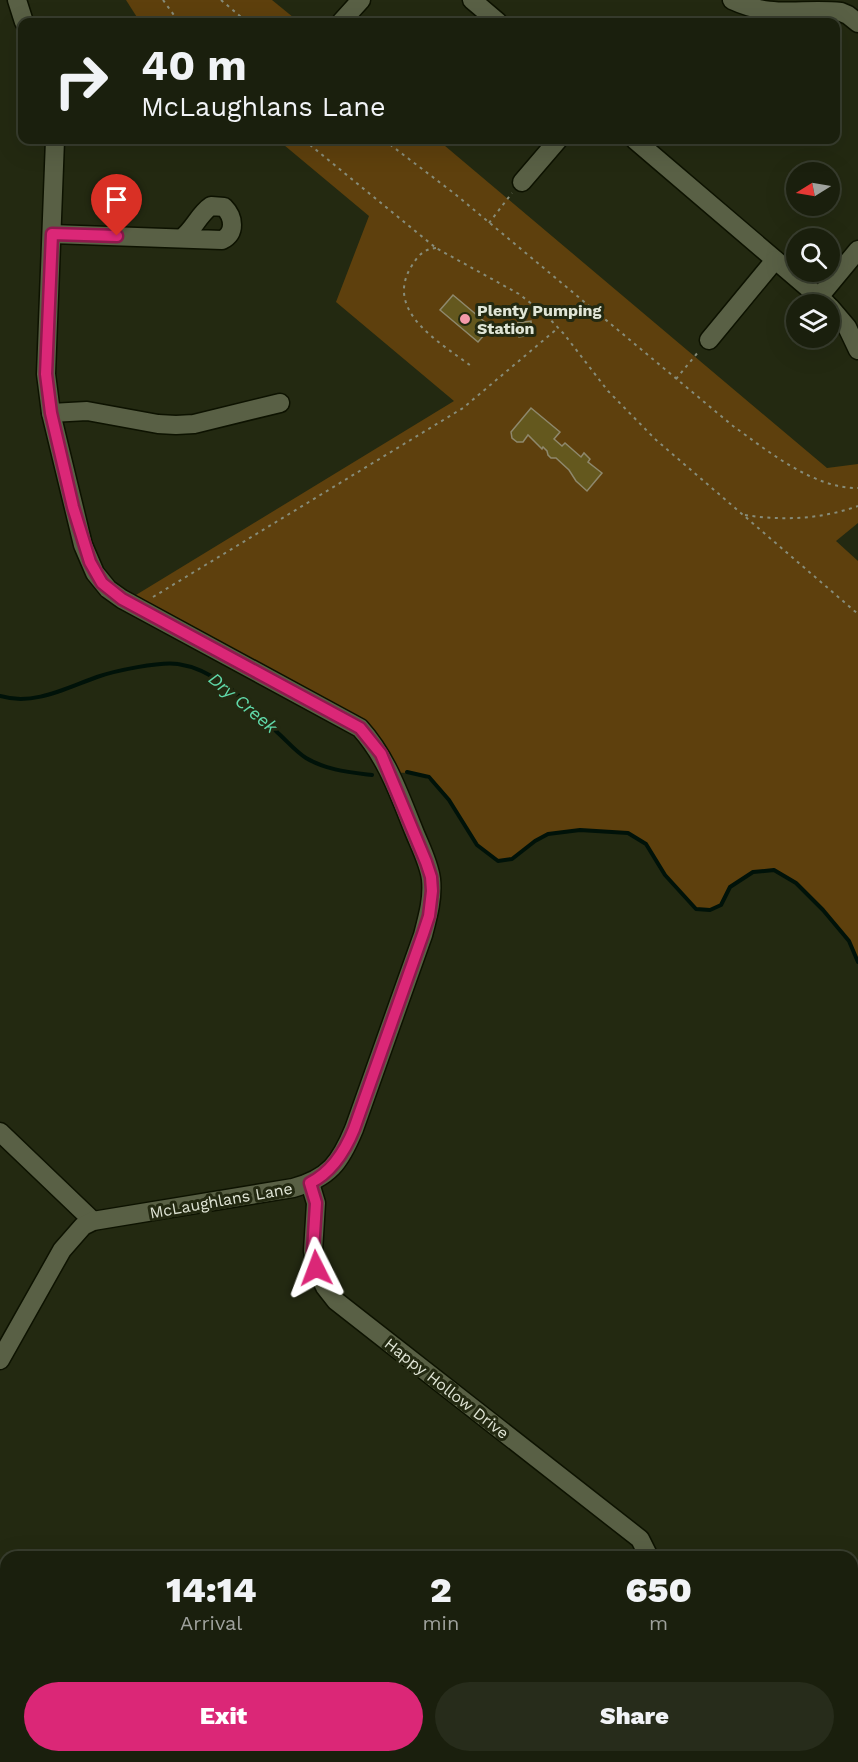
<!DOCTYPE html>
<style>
:root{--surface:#1a1f0d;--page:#272c1b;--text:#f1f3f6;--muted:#9fa29d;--line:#383d2e;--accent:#db2777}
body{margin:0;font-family:"Work Sans",sans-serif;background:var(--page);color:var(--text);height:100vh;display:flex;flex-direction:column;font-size:22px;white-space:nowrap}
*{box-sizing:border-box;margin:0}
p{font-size:20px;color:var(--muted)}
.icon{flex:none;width:33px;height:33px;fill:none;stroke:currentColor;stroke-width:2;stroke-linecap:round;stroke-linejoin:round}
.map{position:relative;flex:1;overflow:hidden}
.drawer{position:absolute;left:0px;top:1551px;width:858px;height:212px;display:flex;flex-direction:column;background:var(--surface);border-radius:18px 18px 0 0;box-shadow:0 6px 24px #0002,0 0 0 2px var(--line)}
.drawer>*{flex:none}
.hud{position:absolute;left:18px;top:18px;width:822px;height:126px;border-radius:12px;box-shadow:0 6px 24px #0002,0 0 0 2px var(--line);background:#1a1f0d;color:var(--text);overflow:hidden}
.needle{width:39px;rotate:259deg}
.tools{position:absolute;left:786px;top:162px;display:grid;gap:12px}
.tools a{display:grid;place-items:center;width:54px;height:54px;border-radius:50%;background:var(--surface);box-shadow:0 6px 24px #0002,0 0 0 2px var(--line);font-size:30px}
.pin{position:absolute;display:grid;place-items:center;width:51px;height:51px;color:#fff;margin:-62px -26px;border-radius:50% 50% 50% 0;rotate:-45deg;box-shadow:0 0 6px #0007}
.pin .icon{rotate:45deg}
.me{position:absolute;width:66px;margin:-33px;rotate:357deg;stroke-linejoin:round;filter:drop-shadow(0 0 4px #0008)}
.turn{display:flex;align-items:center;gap:21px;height:126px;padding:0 24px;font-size:27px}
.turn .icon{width:78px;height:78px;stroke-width:2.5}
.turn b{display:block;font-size:42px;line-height:51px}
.eta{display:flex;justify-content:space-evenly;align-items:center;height:102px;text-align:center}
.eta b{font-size:36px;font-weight:800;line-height:42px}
.button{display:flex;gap:12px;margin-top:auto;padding:12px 24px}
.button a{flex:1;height:69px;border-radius:36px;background:var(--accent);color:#fff;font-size:24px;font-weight:800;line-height:69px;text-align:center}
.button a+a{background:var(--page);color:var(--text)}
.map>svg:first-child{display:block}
.green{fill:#5e400d}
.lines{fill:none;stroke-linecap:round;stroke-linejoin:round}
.stream{stroke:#001209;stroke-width:4}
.building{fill:#64581e;stroke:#8e886c;stroke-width:1.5}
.minor-casing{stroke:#0d1200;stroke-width:21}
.path{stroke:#878c79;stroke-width:2;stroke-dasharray:3 4.5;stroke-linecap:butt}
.minor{stroke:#596045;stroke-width:18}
.route-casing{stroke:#8e194d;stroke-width:15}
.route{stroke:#db2777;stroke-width:10}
.poi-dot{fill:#f39aaa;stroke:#232911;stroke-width:2}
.labels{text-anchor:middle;stroke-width:6;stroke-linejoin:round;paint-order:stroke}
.poi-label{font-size:16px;font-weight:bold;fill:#e0e5d6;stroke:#232911;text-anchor:start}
.street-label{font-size:16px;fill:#e0e5d6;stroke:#232911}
.water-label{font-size:18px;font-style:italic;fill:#60d8a9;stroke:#232911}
</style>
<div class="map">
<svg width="858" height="1762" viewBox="0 0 858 1762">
<rect width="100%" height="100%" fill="#232911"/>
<!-- green -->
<g class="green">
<polygon points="126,0 272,0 299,22 140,22"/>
<path d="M278 140H438L827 468 858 464V523L836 541 858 561V962L849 941 823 910 797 883 774 870 753 872 730 887 721 905 710 910 696 909 665 875 646 844 628 833 580 830 548 834 535 841 512 859 498 861C491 855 480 850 475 843 452 811 445 769 396 773L382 746 157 608 153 611 131 598 454 401 336 302 369 216Z"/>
</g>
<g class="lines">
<!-- stream -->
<g class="stream">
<path d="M0 696C34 706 66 688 97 677 114 671 161 661 178 664 219 670 250 706 278 733 287 741 296 752 306 758 326 770 348 772 372 775"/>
<polyline points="407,772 429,777 449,800 477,845 498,861 512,859 535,841 548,834 580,830 628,833 646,844 665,875 696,909 710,910 721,905 730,887 753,872 774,870 796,883 823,910 849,941 858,962"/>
</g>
</g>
<!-- building -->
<g class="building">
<polygon points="453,295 491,327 478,342 440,310"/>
<polygon points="531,321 532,335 519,337 517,323"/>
<polygon points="531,408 560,432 554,439 562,446 565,443 581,457 584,453 590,459 588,462 602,473 587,491 576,481 569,470 556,458 551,458 548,455 547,451 543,447 542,449 528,435 523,442 517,442 512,438 511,432"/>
</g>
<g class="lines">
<defs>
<g id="minor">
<polyline points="17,0 24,22"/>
<polyline points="472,0 498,22"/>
<path d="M732 0C773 19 799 8 841 12L848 15 858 23"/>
<polyline points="341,22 361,0"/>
<polyline points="635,140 827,304"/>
<polyline points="522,182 558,140"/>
<path d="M52 234 222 240C236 233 234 217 224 207L211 206C199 214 194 229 182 238"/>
<polyline points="819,297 858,250"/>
<polyline points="830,307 847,327 858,350"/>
<polyline points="709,340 775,260"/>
<polyline points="51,413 87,411 158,424 176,425 194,424 280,403"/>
<polyline points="0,1132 93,1221"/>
<polyline points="310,1183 316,1203 313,1251 316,1268 325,1287 336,1301 640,1539 649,1557"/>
<path d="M0 1360 62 1250 83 1226 93 1221 293 1188C329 1178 340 1163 354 1129L423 935C428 916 433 898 431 879 429 863 420 846 414 831 399 794 387 758 360 728L122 599 108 589 95 573 83 545 51 413 46 374 55 140"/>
<polyline points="740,1756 742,1762"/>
</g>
</defs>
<!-- minor casing -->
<use href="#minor" class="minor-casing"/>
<!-- path -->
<g class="path">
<polyline points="163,0 179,22"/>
<polyline points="221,0 247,22"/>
<polyline points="304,140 436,248 519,294 546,315 564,334 608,391 655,439 858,614"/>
<path d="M384 140 455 194 733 426C768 451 814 489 858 488"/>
<polyline points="489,223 512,193"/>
<path d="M436 248C423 249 417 257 411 267 384 312 441 343 471 366"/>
<polyline points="676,379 699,351"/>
<path d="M745 515C783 521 822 519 858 506"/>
<polyline points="153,597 463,408 558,328"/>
</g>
<!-- minor -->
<use href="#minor" class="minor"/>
</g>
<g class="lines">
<defs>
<path id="route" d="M117 236 52 234 46 374 51 413 73 507 90 562 102 583 122 599 360 728 381 754 426 862 431 877 432 891 429 916 423 934 354 1129C345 1151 332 1172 310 1183L316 1203 313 1251 316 1268"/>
</defs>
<!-- route casing -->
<use href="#route" class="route-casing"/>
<!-- route -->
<use href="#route" class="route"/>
</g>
<!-- markers -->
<circle class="poi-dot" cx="465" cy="319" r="6"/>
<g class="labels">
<!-- poi labels -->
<g class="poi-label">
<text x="477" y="316">Plenty Pumping<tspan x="477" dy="18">Station</tspan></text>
</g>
<!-- street labels -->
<g class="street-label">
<text transform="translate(221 1200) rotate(-10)" y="6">McLaughlans Lane</text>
<text transform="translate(447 1388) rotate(38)" y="6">Happy Hollow Drive</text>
</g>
<!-- water labels -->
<g class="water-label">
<text transform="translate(243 703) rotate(40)" y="6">Dry Creek</text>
</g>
</g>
</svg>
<div class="tools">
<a><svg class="needle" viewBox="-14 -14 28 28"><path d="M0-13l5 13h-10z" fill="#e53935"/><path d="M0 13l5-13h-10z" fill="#9fa29d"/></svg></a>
<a><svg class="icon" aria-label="search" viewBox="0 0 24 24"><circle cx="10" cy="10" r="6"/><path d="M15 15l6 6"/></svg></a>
<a><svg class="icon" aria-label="layers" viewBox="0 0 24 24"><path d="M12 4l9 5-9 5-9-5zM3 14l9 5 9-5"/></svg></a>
</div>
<div class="pin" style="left:117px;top:236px;background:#d93025"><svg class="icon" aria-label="arrive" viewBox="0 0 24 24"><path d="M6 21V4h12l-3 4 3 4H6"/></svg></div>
<svg class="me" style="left:316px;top:1268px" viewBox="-20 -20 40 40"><path d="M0-17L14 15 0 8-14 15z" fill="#db2777" stroke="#fff" stroke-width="4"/></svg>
<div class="hud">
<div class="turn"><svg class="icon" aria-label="right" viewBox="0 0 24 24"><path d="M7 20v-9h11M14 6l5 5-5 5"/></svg><div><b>40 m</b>McLaughlans Lane</div></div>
</div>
<section class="drawer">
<div class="eta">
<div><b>14:14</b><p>Arrival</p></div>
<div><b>2</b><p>min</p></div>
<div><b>650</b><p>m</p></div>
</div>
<div class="button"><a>Exit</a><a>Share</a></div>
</section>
</div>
